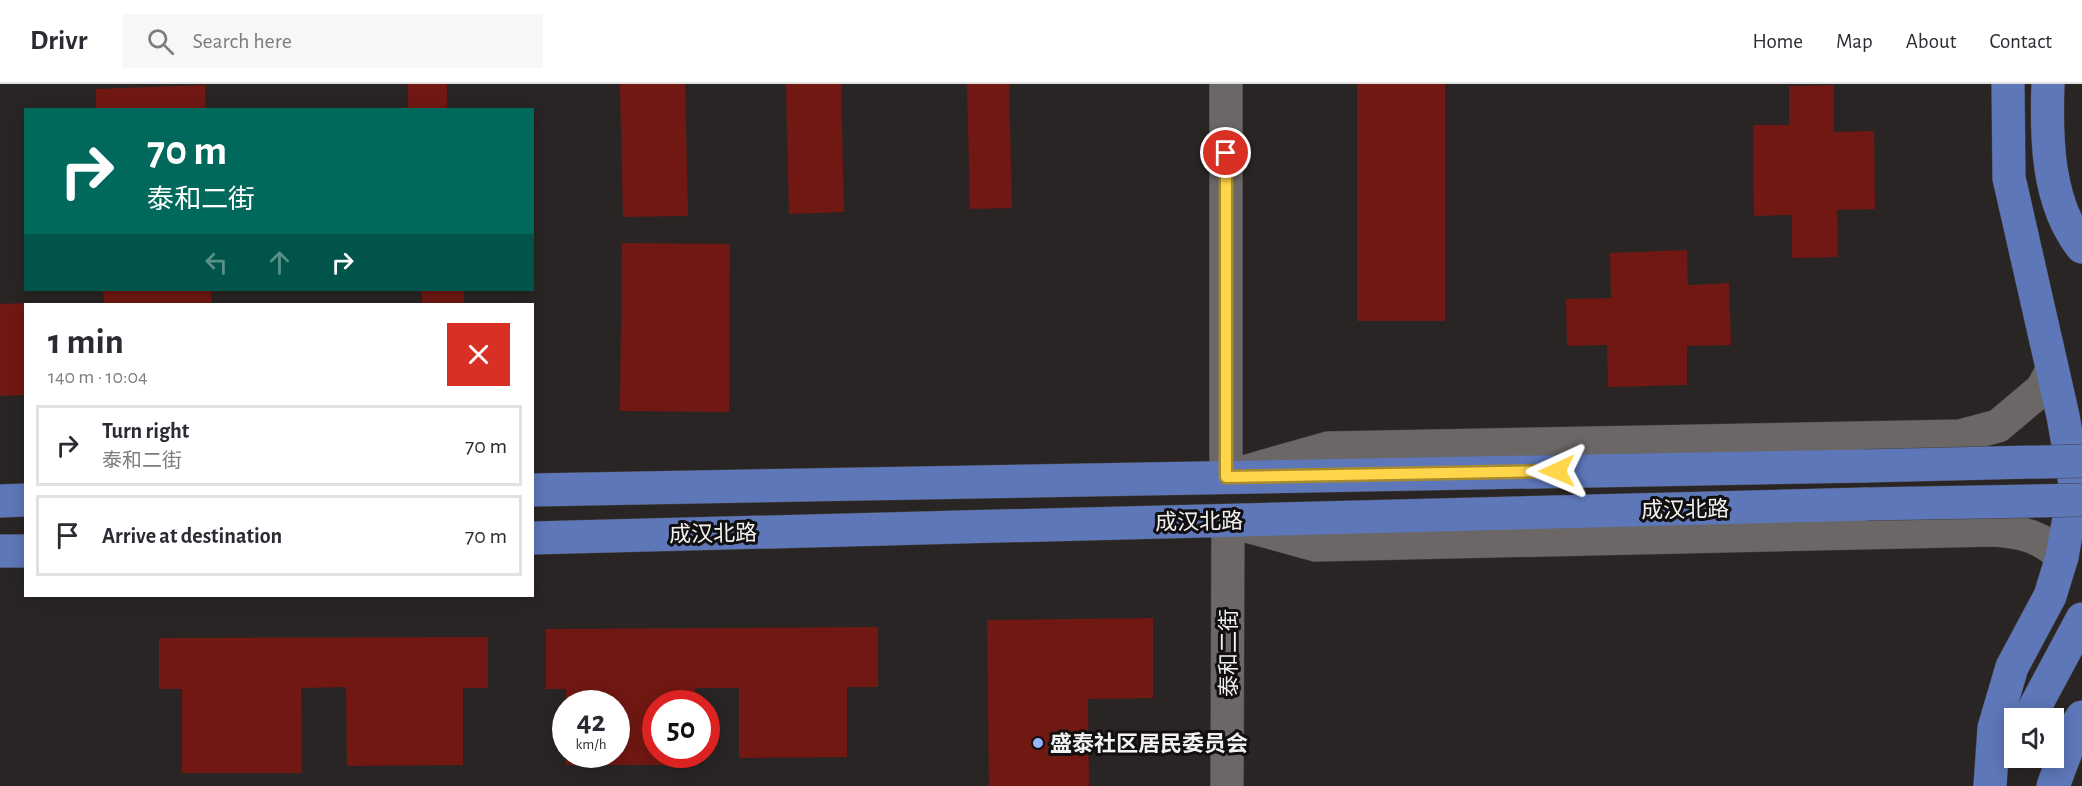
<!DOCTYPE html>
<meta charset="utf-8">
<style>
:root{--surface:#fff;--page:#f7f7f7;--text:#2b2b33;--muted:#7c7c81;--line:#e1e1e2}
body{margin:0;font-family:"Alegreya Sans","Noto Sans SC",sans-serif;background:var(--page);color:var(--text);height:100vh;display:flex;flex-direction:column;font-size:22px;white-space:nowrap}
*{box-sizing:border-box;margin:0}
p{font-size:20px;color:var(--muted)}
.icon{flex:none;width:33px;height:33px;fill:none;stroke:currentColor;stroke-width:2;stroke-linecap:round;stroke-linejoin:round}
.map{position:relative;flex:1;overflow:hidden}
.panel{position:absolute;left:24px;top:219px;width:510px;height:294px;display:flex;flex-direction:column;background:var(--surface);border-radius:0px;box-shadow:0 3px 15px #0003}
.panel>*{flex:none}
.hud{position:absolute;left:24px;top:24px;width:510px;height:183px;border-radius:0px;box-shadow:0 3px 15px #0003;background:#00695c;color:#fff;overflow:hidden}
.buttons{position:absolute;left:2004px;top:624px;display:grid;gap:12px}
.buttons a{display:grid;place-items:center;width:60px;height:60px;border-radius:0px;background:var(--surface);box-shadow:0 3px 15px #0003;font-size:30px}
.speed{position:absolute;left:552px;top:606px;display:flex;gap:12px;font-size:30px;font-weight:700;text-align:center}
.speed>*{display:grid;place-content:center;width:78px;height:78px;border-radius:50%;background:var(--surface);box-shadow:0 3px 15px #0003;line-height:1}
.speed small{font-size:15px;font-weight:400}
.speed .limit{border:9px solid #d22;background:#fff;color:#111}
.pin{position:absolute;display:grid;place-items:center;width:51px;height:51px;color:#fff;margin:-26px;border:3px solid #fff;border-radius:50%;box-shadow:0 2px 6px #0007}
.me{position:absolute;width:66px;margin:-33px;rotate:269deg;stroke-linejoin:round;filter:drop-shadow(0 0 4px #0008)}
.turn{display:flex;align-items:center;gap:21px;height:126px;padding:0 24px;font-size:27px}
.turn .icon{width:78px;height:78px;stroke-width:2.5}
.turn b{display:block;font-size:42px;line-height:51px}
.lanes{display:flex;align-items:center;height:57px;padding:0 24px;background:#0003;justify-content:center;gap:30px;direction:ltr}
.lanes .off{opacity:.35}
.round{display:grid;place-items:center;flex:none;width:63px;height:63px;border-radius:0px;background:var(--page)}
.overview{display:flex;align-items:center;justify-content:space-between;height:102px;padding:0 24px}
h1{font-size:36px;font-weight:700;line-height:45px}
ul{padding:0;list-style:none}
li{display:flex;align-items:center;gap:18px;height:81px;margin:0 12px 9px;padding:0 12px;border:3px solid var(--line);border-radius:0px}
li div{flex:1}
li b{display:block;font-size:22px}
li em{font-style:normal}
header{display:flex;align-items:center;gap:36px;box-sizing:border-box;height:84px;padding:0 30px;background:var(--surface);border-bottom:2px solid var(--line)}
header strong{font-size:28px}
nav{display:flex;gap:33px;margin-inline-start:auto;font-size:21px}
.search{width:420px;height:54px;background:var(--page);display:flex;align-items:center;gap:15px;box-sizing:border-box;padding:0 21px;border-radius:0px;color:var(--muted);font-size:22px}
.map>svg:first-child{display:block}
.building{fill:#711812}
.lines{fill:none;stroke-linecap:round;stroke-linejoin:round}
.minor-casing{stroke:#444040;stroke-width:34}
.major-casing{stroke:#444040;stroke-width:34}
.minor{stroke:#6b6766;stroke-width:33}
.major{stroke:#5d77b9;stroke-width:33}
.major-bridge-casing{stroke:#444040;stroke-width:34;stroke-linecap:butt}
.major-bridge{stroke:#5d77b9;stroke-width:33}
.route-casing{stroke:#a68a30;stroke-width:15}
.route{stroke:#ffd54a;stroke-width:10}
.poi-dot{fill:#95b6fd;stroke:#110f0f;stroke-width:2}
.labels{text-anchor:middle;stroke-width:6;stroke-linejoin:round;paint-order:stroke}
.street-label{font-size:22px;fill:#f3f0f0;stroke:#110f0f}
.poi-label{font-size:22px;font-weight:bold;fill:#f3f0f0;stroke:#110f0f;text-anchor:start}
</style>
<header>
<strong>Drivr</strong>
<div class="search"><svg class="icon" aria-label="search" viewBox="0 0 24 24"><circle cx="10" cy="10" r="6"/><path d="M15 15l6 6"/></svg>Search here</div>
<nav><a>Home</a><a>Map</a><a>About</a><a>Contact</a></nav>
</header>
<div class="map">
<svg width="2082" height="702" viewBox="0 0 2082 702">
<rect width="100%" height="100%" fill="#2a2525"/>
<!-- building -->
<g class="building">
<rect x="408" y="0" width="39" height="26"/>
<polygon points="620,0 685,0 688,132 623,133"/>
<polygon points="786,0 841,0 844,128 789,130"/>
<polygon points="967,0 1009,0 1012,124 970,125"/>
<rect x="1357" y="0" width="88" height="237"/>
<polygon points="205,1 205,26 96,26 96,5"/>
<polygon points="1834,1 1834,48 1874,47 1875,125 1837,126 1838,173 1792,174 1792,131 1754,132 1753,41 1789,41 1789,2"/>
<polygon points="622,159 730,160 729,328 620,327"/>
<polygon points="1687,166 1688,201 1729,199 1731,261 1687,262 1687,301 1608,303 1607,261 1567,262 1566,215 1611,214 1610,169"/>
<polygon points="103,206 211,206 212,220 104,220"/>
<rect x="422" y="206" width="42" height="14"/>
<polygon points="26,219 26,311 0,312 0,220"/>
<polygon points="1153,534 1153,614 1088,615 1089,702 989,702 987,536"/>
<polygon points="878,543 878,603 847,603 847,673 739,674 739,604 695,604 695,620 656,620 656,670 696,670 696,681 566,681 566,670 616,670 616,620 566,620 566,605 546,605 546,545"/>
<polygon points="488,553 488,604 463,604 463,681 347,682 346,603 301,604 302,689 182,689 182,605 159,605 159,554"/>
</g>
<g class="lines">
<defs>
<g id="minor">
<polyline points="1226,0 1226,393 1328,364 1960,352 1998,342 2042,305 2052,286"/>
<path d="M1227 702 1228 437 1316 461 1995 446C2023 448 2042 453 2062 473"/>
</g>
<g id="major">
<path d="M2048 0C2046 54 2047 119 2082 163"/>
<polyline points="532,406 1865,382"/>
<polyline points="0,417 26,416"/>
<polyline points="532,454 1866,420"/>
<polyline points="0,467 26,467"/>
<polyline points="2029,634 2082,535"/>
<polyline points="1990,702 1994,644 2012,583 2050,512 2062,473 2075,400 2063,332 2009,94 2008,0"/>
<polyline points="2053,702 2075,644 2082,633"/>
</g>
</defs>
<!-- minor casing -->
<use href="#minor" class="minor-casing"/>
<!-- major casing -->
<use href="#major" class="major-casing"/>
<!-- minor -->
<use href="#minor" class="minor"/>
<!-- major -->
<use href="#major" class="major"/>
<defs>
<g id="major-bridge">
<polyline points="1865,382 2082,377"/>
<polyline points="1866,420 2082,416"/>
</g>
</defs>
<!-- major-bridge casing -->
<use href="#major-bridge" class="major-bridge-casing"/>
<!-- major-bridge -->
<use href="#major-bridge" class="major-bridge"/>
</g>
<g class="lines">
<defs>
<polyline id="route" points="1226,69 1226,393 1557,387"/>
</defs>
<!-- route casing -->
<use href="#route" class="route-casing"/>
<!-- route -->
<use href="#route" class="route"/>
</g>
<!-- markers -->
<circle class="poi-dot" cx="1038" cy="659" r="6"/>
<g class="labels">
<!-- street labels -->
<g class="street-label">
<text transform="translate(1685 425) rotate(-1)" y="8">成汉北路</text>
<text transform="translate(1199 437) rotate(-1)" y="8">成汉北路</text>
<text transform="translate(713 449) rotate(-1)" y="8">成汉北路</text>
<text transform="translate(1228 569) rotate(-90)" y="8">泰和二街</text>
</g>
<!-- poi labels -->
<g class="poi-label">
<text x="1050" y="667">盛泰社区居民委员会</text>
</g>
</g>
</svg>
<div class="buttons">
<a><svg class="icon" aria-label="sound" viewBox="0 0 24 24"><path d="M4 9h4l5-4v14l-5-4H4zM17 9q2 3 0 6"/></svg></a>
</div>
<div class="speed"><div>42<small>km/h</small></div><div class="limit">50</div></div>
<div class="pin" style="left:1226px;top:69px;background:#d93025"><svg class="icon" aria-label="arrive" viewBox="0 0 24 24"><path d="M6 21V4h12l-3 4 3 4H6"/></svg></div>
<svg class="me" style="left:1557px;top:387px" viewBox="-20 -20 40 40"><path d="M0-17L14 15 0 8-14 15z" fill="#ffd54a" stroke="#fff" stroke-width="4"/></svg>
<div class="hud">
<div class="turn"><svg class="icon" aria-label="right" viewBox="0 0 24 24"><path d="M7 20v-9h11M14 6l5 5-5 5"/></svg><div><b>70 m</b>泰和二街</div></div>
<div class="lanes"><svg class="icon off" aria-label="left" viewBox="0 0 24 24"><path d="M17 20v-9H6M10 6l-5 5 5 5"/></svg><svg class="icon off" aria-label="ahead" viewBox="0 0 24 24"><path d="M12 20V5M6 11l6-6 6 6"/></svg><svg class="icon" aria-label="right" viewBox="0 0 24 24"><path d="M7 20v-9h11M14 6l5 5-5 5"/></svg></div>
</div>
<section class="panel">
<div class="overview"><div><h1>1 min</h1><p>140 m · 10:04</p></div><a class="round" style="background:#d93025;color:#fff"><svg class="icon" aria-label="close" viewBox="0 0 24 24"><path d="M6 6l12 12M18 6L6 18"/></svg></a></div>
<ul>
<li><svg class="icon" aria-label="right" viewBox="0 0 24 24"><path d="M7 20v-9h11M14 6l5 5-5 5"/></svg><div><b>Turn right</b><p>泰和二街</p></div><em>70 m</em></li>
<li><svg class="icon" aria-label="arrive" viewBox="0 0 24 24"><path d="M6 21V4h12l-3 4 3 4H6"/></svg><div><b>Arrive at destination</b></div><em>70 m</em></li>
</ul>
</section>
</div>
